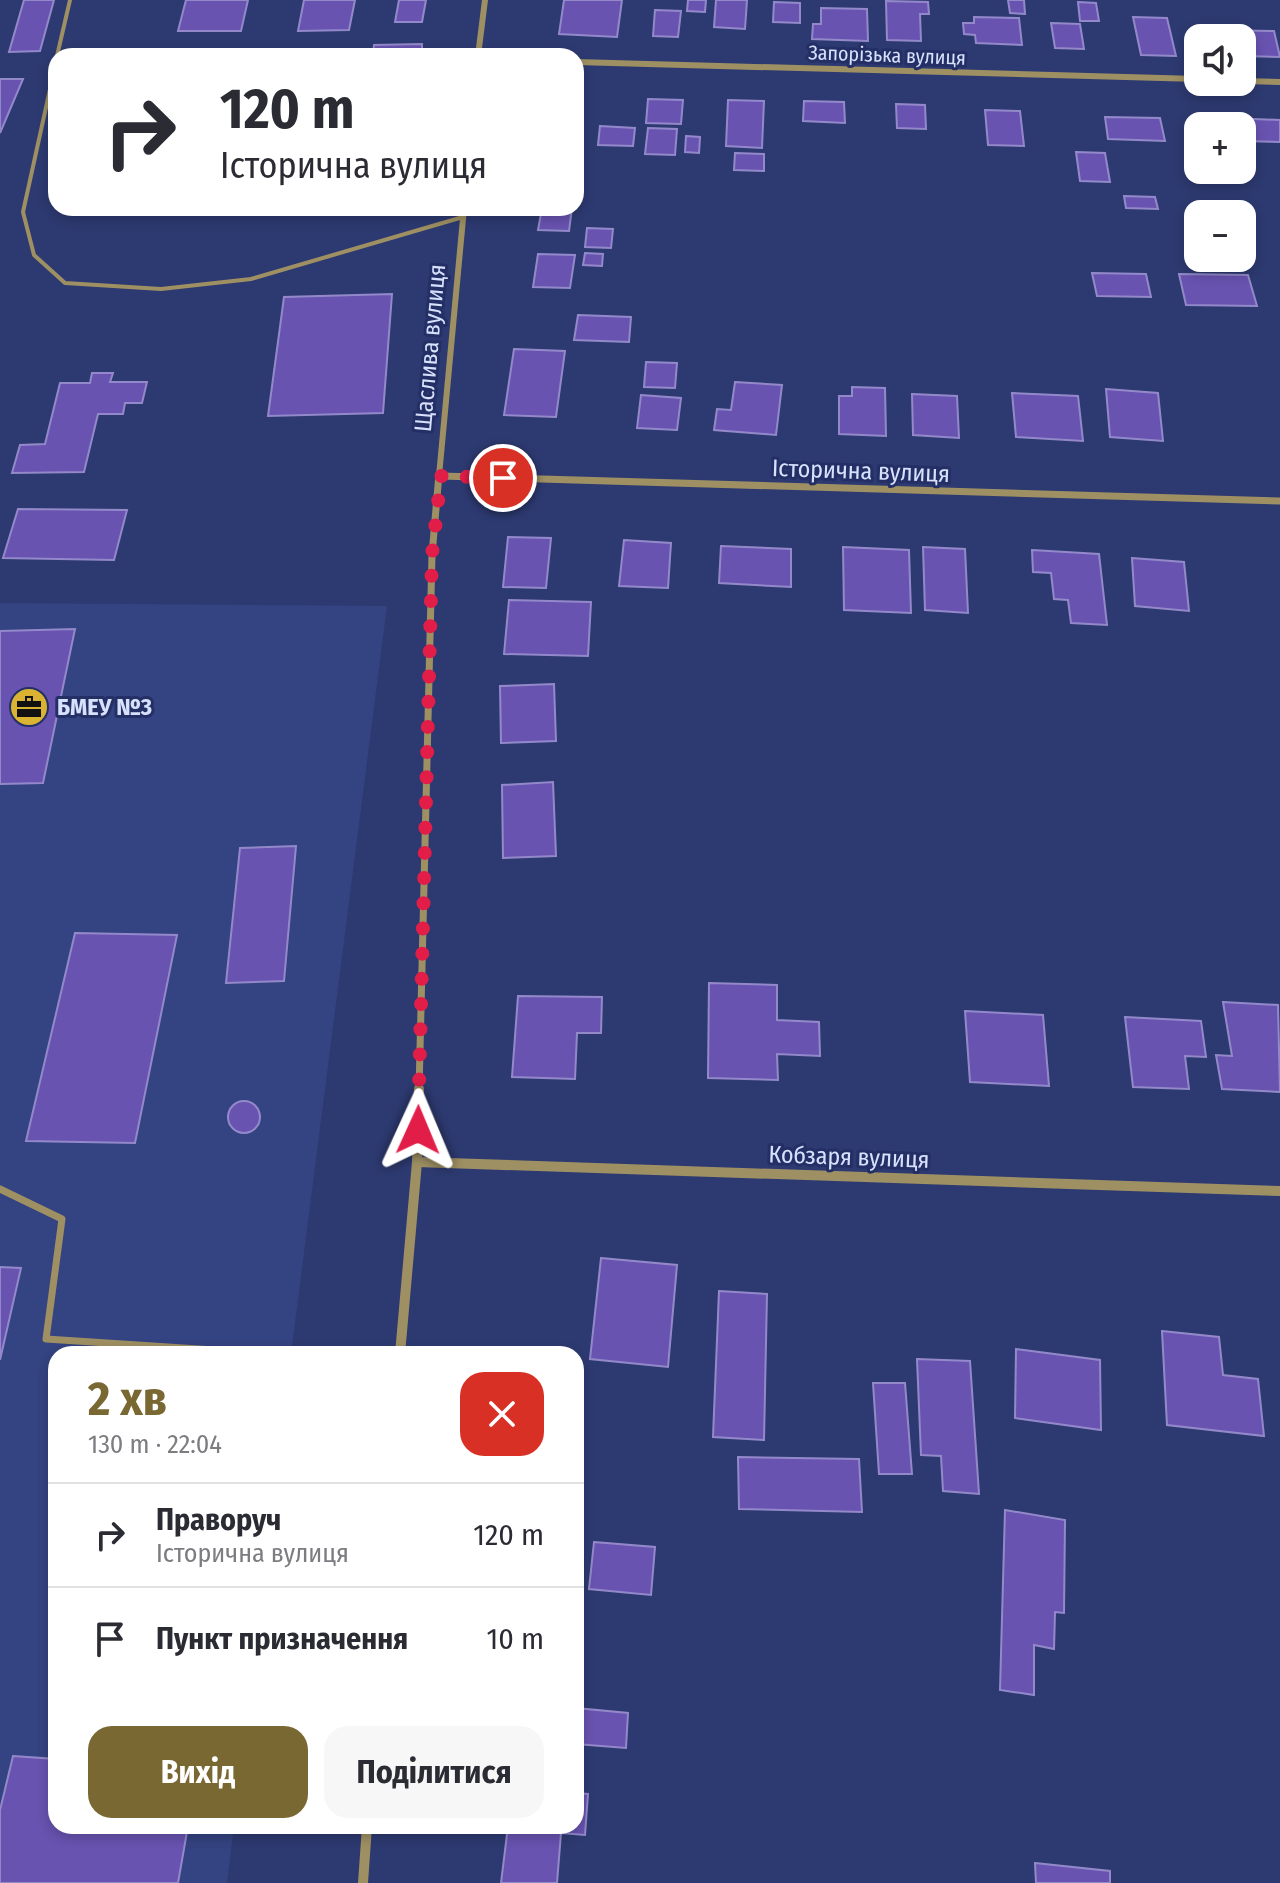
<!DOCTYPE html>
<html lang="uk">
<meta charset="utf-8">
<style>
:root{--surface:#fff;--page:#f7f7f7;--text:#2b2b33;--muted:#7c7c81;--line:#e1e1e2;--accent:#7a6833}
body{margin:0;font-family:"Fira Sans Condensed",sans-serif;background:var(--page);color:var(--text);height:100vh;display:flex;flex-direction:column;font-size:30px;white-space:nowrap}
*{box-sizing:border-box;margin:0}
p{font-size:26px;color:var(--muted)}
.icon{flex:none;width:44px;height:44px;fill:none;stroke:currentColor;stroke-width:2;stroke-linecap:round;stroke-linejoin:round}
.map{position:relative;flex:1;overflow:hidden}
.side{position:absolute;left:48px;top:1346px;width:536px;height:488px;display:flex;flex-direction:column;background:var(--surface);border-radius:24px;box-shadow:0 4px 12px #0003}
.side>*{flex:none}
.banner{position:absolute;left:48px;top:48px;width:536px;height:168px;border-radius:24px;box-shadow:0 4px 12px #0003;background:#fff;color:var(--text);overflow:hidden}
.tools{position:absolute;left:1184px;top:24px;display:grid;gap:16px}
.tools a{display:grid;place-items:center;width:72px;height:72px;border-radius:16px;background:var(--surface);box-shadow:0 4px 12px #0003;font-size:40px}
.pin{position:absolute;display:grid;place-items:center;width:68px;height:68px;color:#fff;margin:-34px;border:4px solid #fff;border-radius:50%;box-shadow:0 2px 8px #0007}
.me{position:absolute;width:88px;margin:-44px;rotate:1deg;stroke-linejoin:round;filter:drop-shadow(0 0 6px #0008)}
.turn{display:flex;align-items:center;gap:28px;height:168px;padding:0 40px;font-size:36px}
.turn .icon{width:104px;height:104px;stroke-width:2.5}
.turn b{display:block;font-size:56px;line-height:68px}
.round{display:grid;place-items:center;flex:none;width:84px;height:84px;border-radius:24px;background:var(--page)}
.head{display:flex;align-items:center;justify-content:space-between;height:136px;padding:0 40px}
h1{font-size:48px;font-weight:700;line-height:60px;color:var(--accent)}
.action{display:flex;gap:16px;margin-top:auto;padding:16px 40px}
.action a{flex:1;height:92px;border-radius:24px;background:var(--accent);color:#fff;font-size:32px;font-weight:700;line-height:92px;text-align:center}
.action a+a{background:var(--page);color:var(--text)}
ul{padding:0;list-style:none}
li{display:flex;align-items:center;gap:24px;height:104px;padding:0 40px;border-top:2px solid var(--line)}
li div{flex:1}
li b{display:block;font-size:30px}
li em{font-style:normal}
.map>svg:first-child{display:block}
.built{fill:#344381}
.building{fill:#6853b0;stroke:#9389ca;stroke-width:2}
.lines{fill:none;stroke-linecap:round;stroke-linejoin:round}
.service-far1{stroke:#9f9063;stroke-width:4}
.service{stroke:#9f9063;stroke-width:7}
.minor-far2{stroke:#9f9063;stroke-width:6}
.minor-far1{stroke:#9f9063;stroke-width:7}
.minor{stroke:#9f9063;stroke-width:10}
.route{stroke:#e11d48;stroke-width:14;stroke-dasharray:0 25.2}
.labels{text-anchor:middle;stroke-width:6;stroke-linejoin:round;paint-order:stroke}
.far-street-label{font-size:20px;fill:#d8e1fc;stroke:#232f65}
.street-label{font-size:24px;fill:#d8e1fc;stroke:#232f65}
.poi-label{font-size:24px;font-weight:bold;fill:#d8e1fc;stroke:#232f65;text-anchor:start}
</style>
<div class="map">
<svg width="1280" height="1883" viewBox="0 0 1280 1883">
<rect width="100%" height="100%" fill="#2d3a71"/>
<!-- built -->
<polygon class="built" points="0,603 387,606 291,1354 56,1354 56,1826 234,1826 227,1883 0,1883"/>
<!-- building -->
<g class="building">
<polygon points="24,0 54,0 40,51 9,52"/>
<polygon points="186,0 248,0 241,31 178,31"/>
<polygon points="304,0 355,0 349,30 298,31"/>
<polygon points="399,0 426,0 422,22 395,22"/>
<polygon points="564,0 622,0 617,37 559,34"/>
<polygon points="688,0 706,0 705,12 687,11"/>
<polygon points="716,0 747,0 745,29 714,27"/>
<polygon points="1008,0 1024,0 1025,14 1010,13"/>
<polygon points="886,1 928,2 929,14 920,14 921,41 887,40"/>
<polygon points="774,2 800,3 800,23 773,22"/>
<polygon points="1078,2 1096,3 1099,21 1080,21"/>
<polygon points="821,8 867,9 868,41 812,39 813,24 821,24"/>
<polygon points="655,10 681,11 678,37 653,36"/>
<polygon points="974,17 1019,18 1022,45 976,43 975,35 964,34 963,23 974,23"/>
<polygon points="1133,17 1167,18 1176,56 1141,55"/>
<polygon points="1051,23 1080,24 1084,49 1055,48"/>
<polygon points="1218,30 1274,31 1280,57 1242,56 1242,38 1220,38"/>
<polygon points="422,44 422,56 373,56 374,45"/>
<polygon points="0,79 23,79 0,133"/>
<polygon points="648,99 683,100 681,124 646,123"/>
<polygon points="728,100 764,101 762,148 726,146"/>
<polygon points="804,101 844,102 845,123 803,121"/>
<polygon points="896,104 925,105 926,129 897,128"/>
<polygon points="985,110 1020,111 1024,146 988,145"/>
<polygon points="1105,117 1160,118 1165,141 1108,139"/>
<polygon points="1228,118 1280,120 1280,142 1242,141 1242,126 1230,126"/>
<polygon points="600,126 635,128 633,146 598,145"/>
<polygon points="648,128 677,129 675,155 645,154"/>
<polygon points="686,136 700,137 699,153 685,152"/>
<polygon points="1076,152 1105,153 1110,182 1080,181"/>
<polygon points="735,153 764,154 764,171 734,170"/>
<polygon points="1124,196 1155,197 1158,209 1126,208"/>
<polygon points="542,208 572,208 569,231 538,230"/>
<polygon points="587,228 613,229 611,248 585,247"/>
<polygon points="585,253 603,254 602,266 583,265"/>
<polygon points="538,254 575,255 570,288 533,287"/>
<polygon points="1092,273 1146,274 1151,297 1097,296"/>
<polygon points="1179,274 1248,275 1257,306 1186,305"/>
<polygon points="392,294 383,413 268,416 284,297"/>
<polygon points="578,315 631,317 629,342 574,340"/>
<polygon points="514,349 565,351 556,417 504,415"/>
<polygon points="646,362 677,363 675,388 644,387"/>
<polygon points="92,373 113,373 110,382 147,382 142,403 125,403 123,414 98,414 84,472 12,473 20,445 45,444 60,383 90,383"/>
<polygon points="735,382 782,385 776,435 714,430 717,409 731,410"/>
<polygon points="852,387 885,388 886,436 839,434 839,396 852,396"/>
<polygon points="1106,389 1158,393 1163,441 1110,437"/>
<polygon points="1012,393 1078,396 1083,441 1016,437"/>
<polygon points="912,394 957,396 959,438 913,435"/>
<polygon points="641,395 681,398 677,430 637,428"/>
<polygon points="18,509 127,510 114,560 3,558"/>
<polygon points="508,537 551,538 546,588 503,587"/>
<polygon points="624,540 671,543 668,588 619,586"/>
<polygon points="721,546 791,549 791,587 719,583"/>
<polygon points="843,547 909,550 911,613 844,610"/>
<polygon points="923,547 965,549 968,613 925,610"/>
<polygon points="1032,550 1099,554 1107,625 1071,623 1068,600 1054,599 1051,573 1033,572"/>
<polygon points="1132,558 1184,562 1189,611 1135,606"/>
<polygon points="509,600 591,602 588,656 504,654"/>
<polygon points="75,629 43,783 0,784 0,631"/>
<polygon points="554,684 556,741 501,743 500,686"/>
<polygon points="553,782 556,856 503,858 502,785"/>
<polygon points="296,846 284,981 226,983 240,848"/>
<polygon points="75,933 177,935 135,1143 26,1141"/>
<polygon points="709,983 777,985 777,1020 819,1022 820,1056 777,1054 778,1080 708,1078"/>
<polygon points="518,996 602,997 601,1033 577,1033 575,1079 512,1077"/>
<polygon points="1223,1002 1278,1005 1280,1092 1222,1089 1216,1055 1232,1056"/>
<polygon points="965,1011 1043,1015 1049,1086 970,1082"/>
<polygon points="1125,1017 1201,1021 1206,1057 1185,1056 1189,1089 1133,1087"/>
<circle cx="244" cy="1117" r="16"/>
<polygon points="601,1258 677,1265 668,1367 590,1359"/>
<polygon points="0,1267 21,1268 0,1360"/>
<polygon points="719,1291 767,1294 764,1440 713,1437"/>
<polygon points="1162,1331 1219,1337 1223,1375 1258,1379 1264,1436 1167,1425"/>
<polygon points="1016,1349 1100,1360 1101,1430 1015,1418"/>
<polygon points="917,1359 970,1361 979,1494 943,1491 941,1456 921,1455"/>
<polygon points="873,1383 905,1383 912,1474 879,1474"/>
<polygon points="738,1457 859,1459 862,1512 739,1509"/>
<polygon points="1005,1510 1065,1520 1064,1613 1055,1612 1054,1649 1034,1645 1034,1695 1000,1690"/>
<polygon points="594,1542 655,1547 651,1595 589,1589"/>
<polygon points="576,1708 628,1713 626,1748 576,1744"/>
<polygon points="13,1756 56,1759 56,1826 188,1826 178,1883 0,1883 0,1810"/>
<polygon points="576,1793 588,1794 585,1835 561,1833 557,1883 501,1883 508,1826 576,1826"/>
<polygon points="1035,1863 1110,1871 1110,1883 1036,1883"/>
</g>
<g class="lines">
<!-- service-far1 -->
<g class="service-far1">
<polyline points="57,56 70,0"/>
<polyline points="56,62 23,212 34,255 65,283 161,289 251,279 463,217"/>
</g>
<!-- service -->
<polyline class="service" points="0,1189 62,1219 46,1339 275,1354"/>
<!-- minor-far2 -->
<g class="minor-far2">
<polyline points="478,56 485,0"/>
<polyline points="576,62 1198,79"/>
<polyline points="1242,81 1280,82"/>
<polyline points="439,476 464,208"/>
<polyline points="441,476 455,476"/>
</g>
<!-- minor-far1 -->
<g class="minor-far1">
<polyline points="441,476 1280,501"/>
<polyline points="419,1091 432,555 439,474"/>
</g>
<!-- minor -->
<g class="minor">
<polyline points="417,1162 1280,1191"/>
<polyline points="400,1354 417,1162 419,1089"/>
<polyline points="363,1883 367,1826"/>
</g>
</g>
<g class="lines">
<!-- route -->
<polyline class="route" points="418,1130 432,555 441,476 503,478"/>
</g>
<!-- icons -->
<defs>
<symbol id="office-disc" viewBox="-11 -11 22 22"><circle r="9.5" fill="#dab333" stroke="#232f65"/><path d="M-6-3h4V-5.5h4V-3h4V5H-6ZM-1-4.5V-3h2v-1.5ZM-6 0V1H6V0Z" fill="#111"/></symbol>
</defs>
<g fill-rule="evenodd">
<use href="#office-disc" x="7" y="685" width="44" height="44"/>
</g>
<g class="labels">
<!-- far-street labels -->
<g class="far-street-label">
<text transform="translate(887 55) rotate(2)" y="7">Запорізька вулиця</text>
</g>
<!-- street labels -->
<g class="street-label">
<text transform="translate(430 348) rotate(-85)" y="8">Щаслива вулиця</text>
<text transform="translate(861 471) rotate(2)" y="8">Історична вулиця</text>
<text transform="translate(849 1157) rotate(2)" y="8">Кобзаря вулиця</text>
</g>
<!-- poi labels -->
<g class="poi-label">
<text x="57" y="715">БМЕУ №3</text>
</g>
</g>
</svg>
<div class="tools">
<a><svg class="icon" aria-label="sound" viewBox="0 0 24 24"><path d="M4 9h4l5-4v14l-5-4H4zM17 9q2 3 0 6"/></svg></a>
<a>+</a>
<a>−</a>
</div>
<div class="pin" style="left:503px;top:478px;background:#d93025"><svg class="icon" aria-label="arrive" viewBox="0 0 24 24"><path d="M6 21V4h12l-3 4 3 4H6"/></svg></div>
<svg class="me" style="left:418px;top:1130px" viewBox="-20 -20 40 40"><path d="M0-17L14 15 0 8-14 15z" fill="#e11d48" stroke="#fff" stroke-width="4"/></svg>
<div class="banner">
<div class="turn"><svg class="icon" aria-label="right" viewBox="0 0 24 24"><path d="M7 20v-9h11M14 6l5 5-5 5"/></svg><div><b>120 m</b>Історична вулиця</div></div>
</div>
<section class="side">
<div class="head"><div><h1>2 хв</h1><p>130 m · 22:04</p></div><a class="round" style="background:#d93025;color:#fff"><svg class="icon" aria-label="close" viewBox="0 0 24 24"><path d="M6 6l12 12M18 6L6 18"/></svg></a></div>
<ul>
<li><svg class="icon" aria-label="right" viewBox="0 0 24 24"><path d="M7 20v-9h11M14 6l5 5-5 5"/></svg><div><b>Праворуч</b><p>Історична вулиця</p></div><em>120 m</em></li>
<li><svg class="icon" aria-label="arrive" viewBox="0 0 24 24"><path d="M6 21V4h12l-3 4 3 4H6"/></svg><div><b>Пункт призначення</b></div><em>10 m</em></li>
</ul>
<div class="action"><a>Вихід</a><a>Поділитися</a></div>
</section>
</div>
